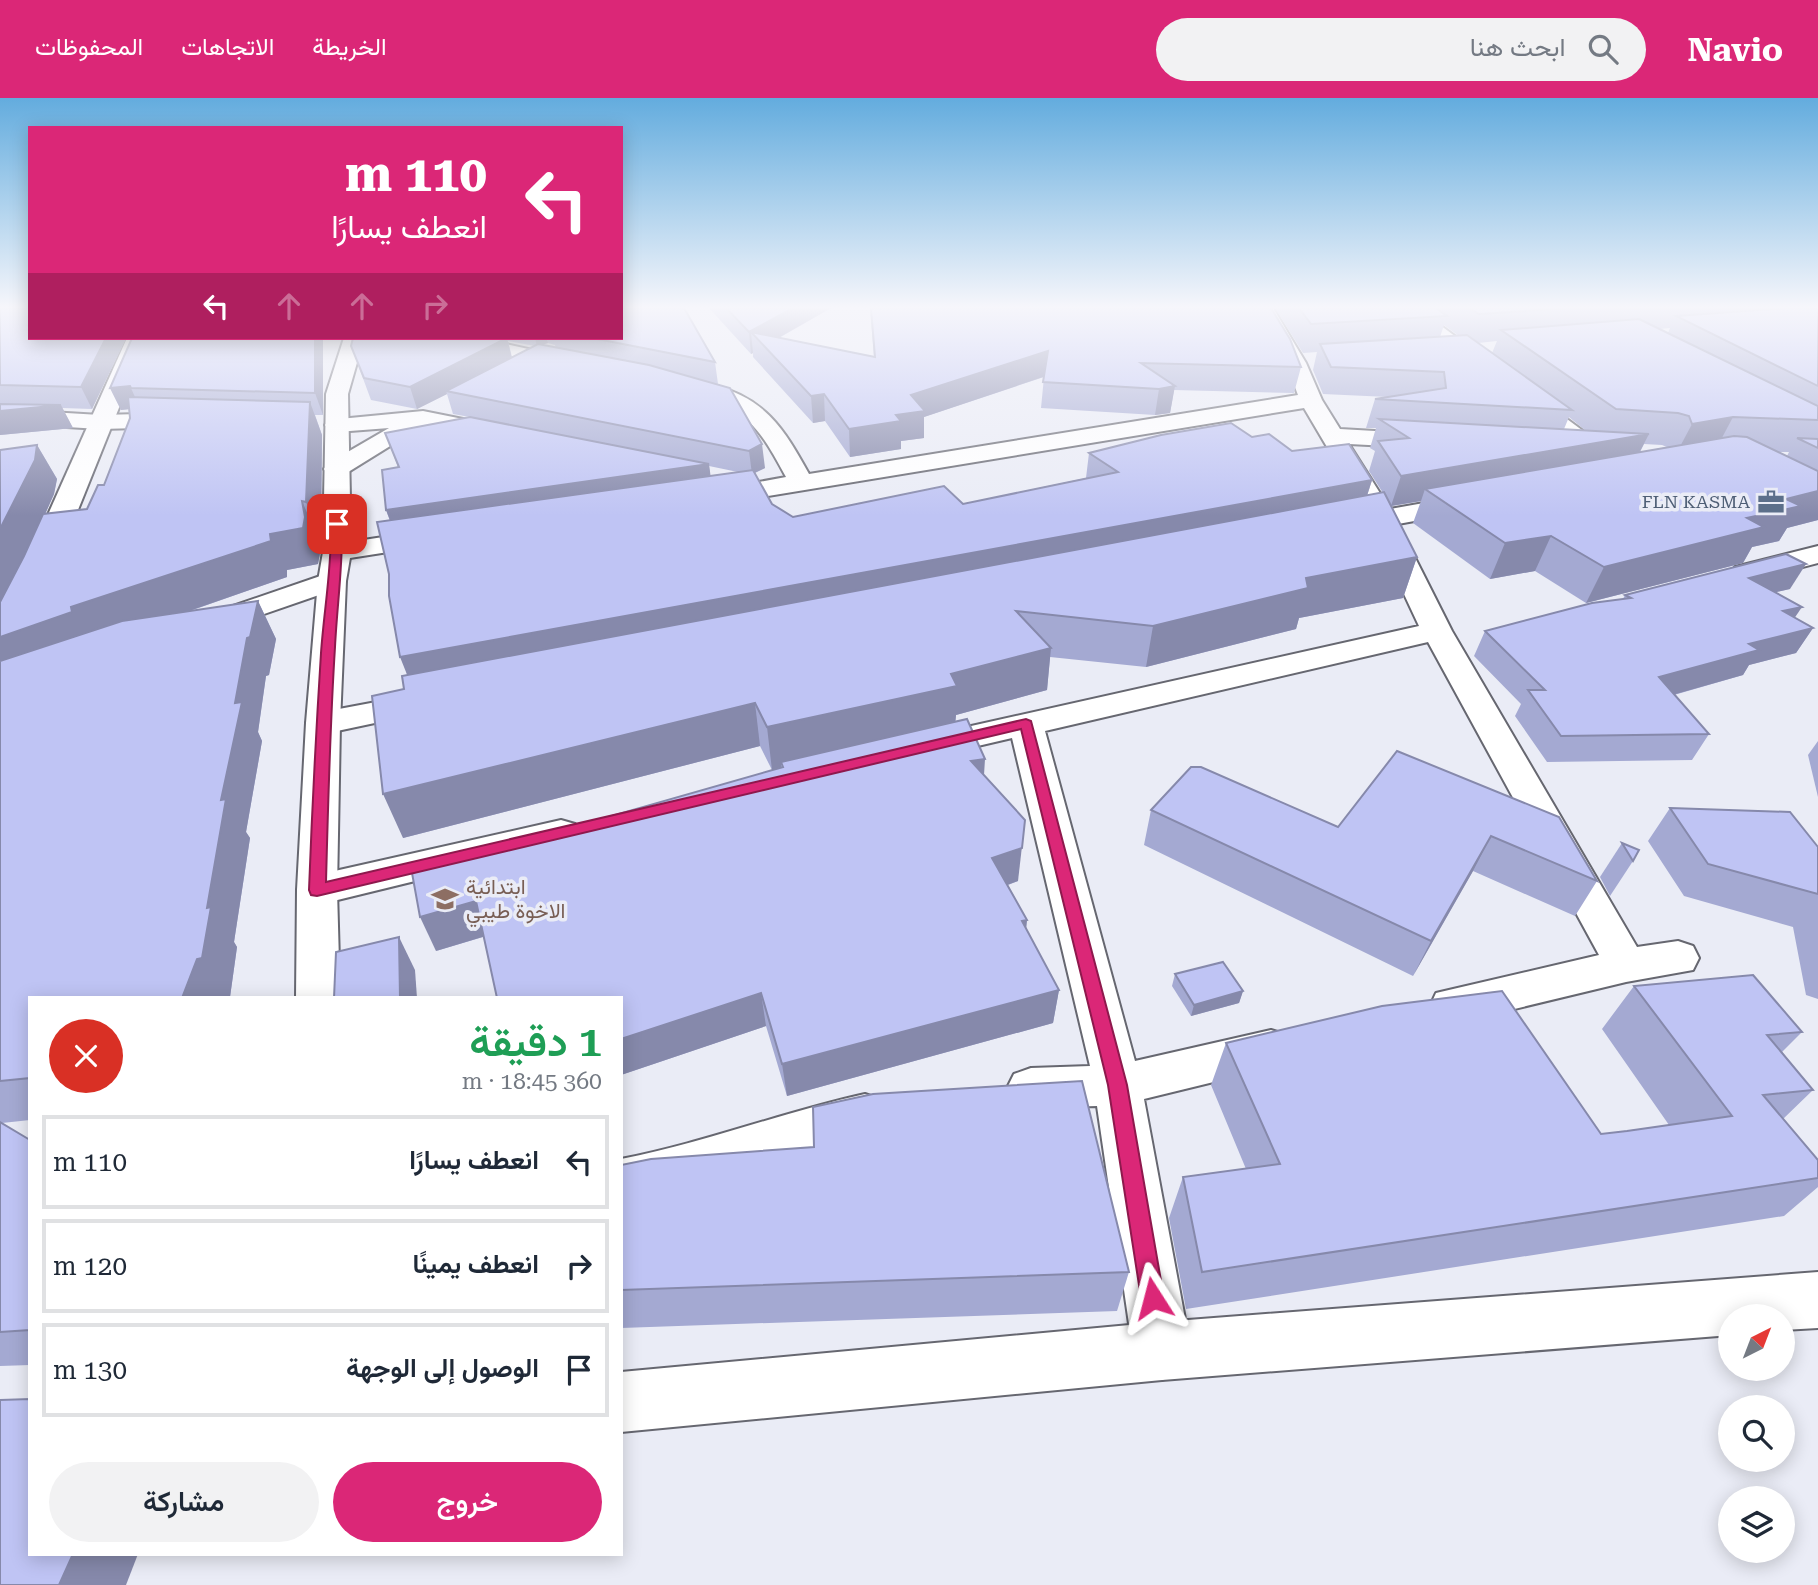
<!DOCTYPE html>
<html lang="ar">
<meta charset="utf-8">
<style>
:root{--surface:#fff;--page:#f2f2f3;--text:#1f2937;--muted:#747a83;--line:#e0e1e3;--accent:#db2777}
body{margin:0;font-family:"Roboto Serif",Vazirmatn,serif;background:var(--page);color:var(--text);direction:rtl;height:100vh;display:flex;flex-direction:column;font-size:26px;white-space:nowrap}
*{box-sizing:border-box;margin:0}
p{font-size:23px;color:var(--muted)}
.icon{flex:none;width:38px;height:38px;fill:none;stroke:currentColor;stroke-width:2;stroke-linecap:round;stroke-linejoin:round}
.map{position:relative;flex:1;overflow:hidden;direction:ltr}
.details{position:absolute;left:28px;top:898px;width:595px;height:560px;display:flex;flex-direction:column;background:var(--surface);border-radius:0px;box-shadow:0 4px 18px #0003;direction:rtl}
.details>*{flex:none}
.banner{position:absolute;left:28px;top:28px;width:595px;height:214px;border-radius:0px;box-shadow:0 4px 18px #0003;direction:rtl;background:#db2777;color:#fff;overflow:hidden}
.needle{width:46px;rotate:42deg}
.buttons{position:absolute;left:1718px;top:1206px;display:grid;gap:14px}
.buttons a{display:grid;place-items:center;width:77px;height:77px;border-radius:50%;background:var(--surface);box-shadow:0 4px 18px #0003;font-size:35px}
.pin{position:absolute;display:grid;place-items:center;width:60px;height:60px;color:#fff;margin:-30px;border-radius:14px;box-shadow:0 4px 10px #0006}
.me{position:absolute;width:77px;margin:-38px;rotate:351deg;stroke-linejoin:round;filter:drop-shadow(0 0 5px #0008)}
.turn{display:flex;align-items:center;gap:24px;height:147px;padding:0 21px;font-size:32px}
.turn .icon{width:91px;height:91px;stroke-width:2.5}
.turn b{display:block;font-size:49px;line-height:60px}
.lanes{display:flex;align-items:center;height:66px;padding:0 21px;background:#0003;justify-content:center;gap:35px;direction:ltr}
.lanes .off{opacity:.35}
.round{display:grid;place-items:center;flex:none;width:74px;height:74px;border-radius:37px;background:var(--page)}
.overview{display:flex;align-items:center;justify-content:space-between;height:119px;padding:0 21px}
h1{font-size:42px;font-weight:600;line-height:52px;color:#1e9e55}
.primary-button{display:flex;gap:14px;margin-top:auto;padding:14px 21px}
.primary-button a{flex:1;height:80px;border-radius:42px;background:var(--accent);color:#fff;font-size:28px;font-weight:600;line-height:80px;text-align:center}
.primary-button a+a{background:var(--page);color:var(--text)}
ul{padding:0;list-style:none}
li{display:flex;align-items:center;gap:21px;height:94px;margin:0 14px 10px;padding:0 7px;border:4px solid var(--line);border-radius:0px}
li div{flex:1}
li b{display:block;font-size:26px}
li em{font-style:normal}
header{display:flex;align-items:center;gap:42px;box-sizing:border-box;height:98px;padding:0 35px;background:var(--accent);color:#fff}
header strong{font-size:33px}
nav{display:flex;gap:38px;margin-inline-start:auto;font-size:24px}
.search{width:490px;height:63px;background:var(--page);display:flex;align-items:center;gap:18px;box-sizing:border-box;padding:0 24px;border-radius:38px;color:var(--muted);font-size:26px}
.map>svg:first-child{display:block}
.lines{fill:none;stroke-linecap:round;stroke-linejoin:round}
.minor-casing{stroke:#666770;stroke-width:4}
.tertiary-casing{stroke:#666770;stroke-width:4}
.minor{fill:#fff;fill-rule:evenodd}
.tertiary{fill:#fff;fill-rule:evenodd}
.wall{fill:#a4a9d2;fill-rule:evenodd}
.shaded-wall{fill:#8689ab}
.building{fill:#bfc4f4;stroke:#8689ab;stroke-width:2}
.route{fill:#db2777;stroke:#8e194d;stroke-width:2}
.labels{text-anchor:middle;stroke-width:7;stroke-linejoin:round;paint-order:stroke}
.far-service-label{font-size:18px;fill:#4e5e75;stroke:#eaecf6;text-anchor:end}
.education-label{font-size:21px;fill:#785e54;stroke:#eaecf6;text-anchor:start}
</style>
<header>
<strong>Navio</strong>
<div class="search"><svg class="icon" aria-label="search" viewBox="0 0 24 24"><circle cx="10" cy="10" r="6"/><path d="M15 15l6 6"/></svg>ابحث هنا</div>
<nav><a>الخريطة</a><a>الاتجاهات</a><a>المحفوظات</a></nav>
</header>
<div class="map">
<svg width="1818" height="1487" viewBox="0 0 1818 1487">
<rect width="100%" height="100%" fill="#eaecf6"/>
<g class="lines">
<defs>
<g id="minor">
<path d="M1255 210H1273L1306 265 1322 302 1340 331 1427 336 1435 338 1439 343 1435 348 1427 350 1349 346 1390 411 1469 397 1478 399 1482 405 1478 411 1469 413 1398 426 1452 533 1637 849 1678 843 1693 848 1699 860 1693 872 1626 884 1452 926 1436 921 1430 908 1436 895 1599 857 1428 544 1045 633 1135 963 1271 932 1287 937 1294 951 1287 965 1271 970 1144 1001 1191 1253 1182 1273 1162 1282 1142 1273 1133 1253 1097 1008 1031 1010 1014 1004 1007 990 1014 976 1031 970 1090 968 1012 640 922 661 910 658 904 650 910 642 922 639 1419 528 1373 430 1346 435 1337 433 1333 427 1337 421 1366 415 1304 310 713 407 704 404 700 399 704 394 786 379C755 321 743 308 677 292L674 287 677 282C688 280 699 284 710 286 765 300 783 329 809 376L1298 297 1286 265Z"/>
<polygon points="1396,210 1417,210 1617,358 1620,363 1617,368 1608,370 1599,368"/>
<polygon points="127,240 147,240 45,494 16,554 11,561 0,563 0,524"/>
<polygon points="443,240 479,240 578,262 581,266 578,270 571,272 446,244"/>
<polygon points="423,313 503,329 507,334 503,339 495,341 424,327 345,376 336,378 327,376 324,371 327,366 389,330 337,334 329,332 325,327 329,322"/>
<polygon points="436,431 446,433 450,439 446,445 337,462 327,460 323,454 327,448 337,446"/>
<polygon points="1818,448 1818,465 1745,484 1735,481 1731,475 1735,469"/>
<polygon points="332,474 342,477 346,483 342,489 212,534 201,531 197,525 201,519"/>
<polygon points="424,595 436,598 441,605 436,612 323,636 311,632 306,625 311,618 323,614"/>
<polygon points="561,722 575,726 580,735 575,744 317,807 303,802 297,792 303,782 317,777"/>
<path d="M865 996 882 1002 889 1017 882 1032 682 1094 621 1109V1061C704 1045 783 1014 865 996Z"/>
</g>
<g id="tertiary">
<polygon points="344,240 364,240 348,296 351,454 346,483 340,625 337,792 340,900 296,900 297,792 306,625 318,483 323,454 326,296"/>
<polygon points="0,311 100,317 180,315 188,317 191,322 188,327 180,329 100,331 0,325"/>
<polygon points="1818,1174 1818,1230 1783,1232 1783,1218 1731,1218 1731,1237 1162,1282 621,1334 621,1274 1162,1224"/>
</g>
</defs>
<!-- minor casing -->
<use href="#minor" class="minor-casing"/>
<!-- tertiary casing -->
<use href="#tertiary" class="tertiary-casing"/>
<!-- minor -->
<use href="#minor" class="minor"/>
<!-- tertiary -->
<use href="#tertiary" class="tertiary"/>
</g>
<!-- wall -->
<g class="wall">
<polygon points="0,210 126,240 92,311 62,310 73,330 0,337"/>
<polygon points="709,210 831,210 779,240 874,259 870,210 1271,210 1301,269 1294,295 1174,292 1170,315 1155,317 1041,310 1044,279 924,319 924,340 901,343 901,351 850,359 825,323 813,325 753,259 753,255 751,256"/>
<path d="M1275 210H1818V422L1787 430 1779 443 1752 449 1743 465 1586 505 1535 473 1490 481 1413 425 1421 403 1391 408 1417 459 1403 500 1299 520 1296 531 1146 569 1050 559 1047 592 956 617 955 623 984 678 1018 783 1008 787 1027 822 1026 831 1059 892 1053 925 787 998 766 928 621 977V900L483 839 436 853 781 669 772 672 760 648 403 740 404 591 407 577 390 423 386 412 398 369 385 335 470 319 453 316 447 296 417 311 371 302 351 248 353 240H621L715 264 718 286 709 284 765 370 755 375 772 406 793 419 963 406 1086 380 1089 355 1252 339 1372 382 1367 398 1383 395 1369 373 1375 353 1370 350 1376 330H1366L1375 301 1388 299 1323 296 1313 272 1317 254 1303 255ZM1444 227 1459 238 1440 239ZM1670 230 1668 235 1659 231ZM508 243 535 248 512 259ZM1497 243 1492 255 1478 245ZM548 245 555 247 556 250 542 247ZM1569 319 1586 333 1564 331ZM1644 346 1662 347 1667 349 1640 354ZM1778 354H1789L1787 358ZM709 368 738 374 710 378Z"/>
<polygon points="323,240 323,317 315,317 322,337 321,439 317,438 320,455 318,466 287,472 287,479 190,513 258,503 276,541 269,577 266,578 258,634 262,643 246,734 250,740 234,844 237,849 230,899 30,900 30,1022 2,1025 30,1042 30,1267 0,1268 0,352 37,347 57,381 54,396 45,416 87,411 104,387 130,320 129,311 121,312 110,290"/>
<polygon points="1790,491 1775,494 1795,520 1813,530 1796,555 1749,567 1743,577 1674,597 1709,636 1692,662 1547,664 1515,618 1521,606 1474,558 1485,533 1623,501 1625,497"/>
<polygon points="1818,643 1818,699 1808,657"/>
<polygon points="1397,653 1597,783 1575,818 1473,773 1413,878 1144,747 1151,712 1338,729"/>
<polygon points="1670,710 1818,749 1818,901 1806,897 1793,829 1684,798 1648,743"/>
<polygon points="1622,745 1633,763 1610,798 1600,779"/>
<polygon points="1175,876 1243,893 1239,905 1191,918 1172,888"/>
<polygon points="1634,888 1802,934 1782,954 1813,992 1783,1021 1818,1062 1818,1089 1784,1118 1186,1211 1169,1120 1183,1079 1246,1071 1211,987 1226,945 1601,1036 1669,1027 1602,931"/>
<polygon points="621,1067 1129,1174 1117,1213 621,1230"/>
</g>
<!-- shaded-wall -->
<g class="shaded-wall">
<polygon points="793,210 831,210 764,248 751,234 753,255 751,256 749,234"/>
<polygon points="106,240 126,240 92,311 81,289"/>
<polygon points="315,240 323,240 323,317 315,295"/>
<polygon points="507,240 512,261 446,293 447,296 417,311 410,289"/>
<polygon points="535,240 546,240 548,245 537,248"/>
<polygon points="1048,253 1046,278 924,319 924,340 901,343 901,351 850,359 849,331 896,317 911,297"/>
<polygon points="130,288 140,310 121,312 110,290"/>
<polygon points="1175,288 1170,315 1155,317 1159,291"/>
<polygon points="824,296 825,323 813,325 811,298"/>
<polygon points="310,304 322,337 321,439 306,404"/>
<polygon points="61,307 73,330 0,337 0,313"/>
<polygon points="1733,319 1716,351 1675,358 1692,326"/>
<polygon points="1649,336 1634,365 1425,391 1421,403 1391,408 1401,378"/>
<polygon points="762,346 765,370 752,376 749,353"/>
<polygon points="37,347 57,381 54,396 0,518 0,431"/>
<polygon points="709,366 712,389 395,435 386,412"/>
<polygon points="1372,382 1362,413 414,594 400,559"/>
<polygon points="1818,393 1818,422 1787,430 1779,443 1752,449 1743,465 1586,505 1604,469 1786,401"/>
<polygon points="302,403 317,438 320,455 318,466 287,472 287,479 94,546 0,586 0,539 71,509 270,436"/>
<polygon points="1551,438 1535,473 1490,481 1505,445"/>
<polygon points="1417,459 1403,500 1299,520 1296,531 1146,569 1153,528 1306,480"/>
<polygon points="1806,466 1790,491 1734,504 1749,480"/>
<polygon points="258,503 276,541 269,577 266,578 258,634 262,643 246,734 250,740 234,844 237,849 230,899 182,900 207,810 235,605 247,540"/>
<polygon points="1802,509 1785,534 1783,513"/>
<polygon points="1813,530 1796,555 1749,567 1743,577 1644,605 1659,579 1749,546"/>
<polygon points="1051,550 1047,592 956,617 955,630 781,664 781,669 772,672 767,629 951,576"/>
<polygon points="755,605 760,648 403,740 383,696"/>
<polygon points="985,661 983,694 971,663"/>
<polygon points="1025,722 1018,783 990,793 992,760"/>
<polygon points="1491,738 1473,773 1413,878 1431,843"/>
<polygon points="476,803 489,837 436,853 420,819"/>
<polygon points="1027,822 1023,856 1022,823"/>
<polygon points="399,839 415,872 417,900 400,900"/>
<polygon points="1059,892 1053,925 787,998 782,966"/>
<polygon points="1243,893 1239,905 1191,918 1194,907"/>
<polygon points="761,895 766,928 621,977 621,941"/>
<polygon points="73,1456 138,1456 126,1487 59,1487"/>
</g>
<!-- building -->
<g class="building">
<polygon points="0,210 30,210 30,240 106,240 81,289 0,287"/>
<polygon points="621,210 684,210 715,264 592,240 621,240"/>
<polygon points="726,210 793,210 749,234"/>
<polygon points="871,210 1271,210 1290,241 1301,269 1141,265 1175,288 1159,291 1043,284 1048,253 911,297 925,313 896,317 901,323 849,331 824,296 811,298 751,234 875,259"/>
<polygon points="1299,210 1436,210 1447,218 1311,226"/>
<polygon points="1469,210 1570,210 1479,216"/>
<polygon points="1787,210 1818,210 1818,288 1676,218"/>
<polygon points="1639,221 1818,308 1818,322 1733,319 1692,326 1689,318 1678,315 1616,311 1501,232"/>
<polygon points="1467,237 1572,312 1375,301 1446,290 1444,274 1331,269 1320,246"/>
<polygon points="132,240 315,240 315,295 131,290 130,288 110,290"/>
<polygon points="353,240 507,240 410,289 364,280 351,248"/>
<polygon points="538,246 649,267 730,290 762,346 749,353 446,293"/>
<polygon points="128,299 310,304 306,404 302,403 305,419 303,430 270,436 271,443 71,509 72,514 0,539 0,504 24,458 43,416 87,411 98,387 104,387 130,320"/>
<polygon points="0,306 61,307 0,313"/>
<polygon points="470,319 709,366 386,412 382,372 399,369 385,335"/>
<polygon points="1379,321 1649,336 1401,378 1378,343 1409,340"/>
<polygon points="1231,325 1252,339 1269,336 1292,353 1349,346 1372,382 400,559 389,498 389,476 377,424 753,372 772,406 793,419 944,388 963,406 1118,374 1089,355 1161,337"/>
<polygon points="1734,338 1747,339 1818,373 1818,393 1786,401 1801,408 1747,420 1764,429 1604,469 1551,438 1505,445 1425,391"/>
<polygon points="1797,340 1818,341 1818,350"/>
<polygon points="37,347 35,362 0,431 0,352"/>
<polygon points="1384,394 1417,459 1306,480 1308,490 1153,528 1016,513 1051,550 951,576 957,588 767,629 755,605 383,696 372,598 404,591 402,578"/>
<polygon points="1786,456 1806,466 1749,480 1802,509 1783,513 1813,530 1749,546 1759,552 1659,579 1709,636 1561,638 1528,592 1545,592 1485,533 1592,505 1631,500 1625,497"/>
<polygon points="258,503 250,539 247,540 235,605 242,604 221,702 226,701 207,810 211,809 202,860 197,861 182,900 30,900 30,980 0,983 0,563 122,523"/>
<polygon points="967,621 985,661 971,663 1025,722 1022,750 992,760 1027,822 1022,823 1059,892 782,966 761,895 621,941 621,900 497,900 476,803 420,819 412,775 783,669 781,664"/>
<polygon points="1397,653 1559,719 1597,783 1491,738 1431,843 1151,712 1191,669 1201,669 1338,729"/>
<polygon points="1670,710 1790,714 1818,749 1818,796 1708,766"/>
<polygon points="1622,745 1639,752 1633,763"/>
<polygon points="399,839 400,900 334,900 336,854"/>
<polygon points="1223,864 1243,893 1194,907 1175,876"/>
<polygon points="1753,877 1802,934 1767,937 1813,992 1763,997 1818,1062 1818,1080 1202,1174 1183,1079 1280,1066 1226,945 1382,908 1502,893 1601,1036 1627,1033 1732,1018 1634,888"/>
<polygon points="1082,983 1129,1174 621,1192 621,1067 651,1061 814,1049 813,1009 873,996"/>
<polygon points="0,1024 30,1042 30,1232 0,1234"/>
<polygon points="30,1301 30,1456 73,1456 59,1487 0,1487 0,1302"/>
</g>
<!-- sky -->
<linearGradient id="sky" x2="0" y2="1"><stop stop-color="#63acde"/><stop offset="0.5" stop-color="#f6f6fb"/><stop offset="1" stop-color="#f6f6fb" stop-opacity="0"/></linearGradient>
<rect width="1818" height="418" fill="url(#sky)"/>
<!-- route -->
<path class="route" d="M337 423 342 426C343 467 337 508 335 549 330 627 328 706 326 784L1026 621 1031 623 1127 987 1164 1200 1161 1208 1153 1211 1145 1208 1141 1200 1108 987 1021 631 317 798 311 797 309 792C312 713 316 634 321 555 324 512 332 469 331 426Z"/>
<!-- icons -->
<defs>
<symbol id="office-bare" viewBox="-9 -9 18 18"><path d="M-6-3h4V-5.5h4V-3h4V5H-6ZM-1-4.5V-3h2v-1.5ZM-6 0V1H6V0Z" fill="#5c6f8a" stroke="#eaecf6" stroke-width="2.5" paint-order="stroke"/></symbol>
<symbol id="school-bare" viewBox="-9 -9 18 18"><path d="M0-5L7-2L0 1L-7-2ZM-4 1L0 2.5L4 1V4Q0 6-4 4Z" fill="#8d6e63" stroke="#eaecf6" stroke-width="2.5" paint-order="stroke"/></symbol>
</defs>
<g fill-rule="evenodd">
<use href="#office-bare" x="1752" y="385" width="38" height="38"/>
<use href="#school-bare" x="426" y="782" width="38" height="38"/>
</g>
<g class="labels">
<!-- far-service labels -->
<g class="far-service-label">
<text x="1750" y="410">FLN KASMA</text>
</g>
<!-- education labels -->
<g class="education-label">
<text x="466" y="796">ابتدائية<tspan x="466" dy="24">الاخوة طيبي</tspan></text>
</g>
</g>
</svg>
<div class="buttons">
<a><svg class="needle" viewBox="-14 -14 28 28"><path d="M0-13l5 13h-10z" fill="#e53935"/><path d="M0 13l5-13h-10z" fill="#747a83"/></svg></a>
<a><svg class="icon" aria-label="search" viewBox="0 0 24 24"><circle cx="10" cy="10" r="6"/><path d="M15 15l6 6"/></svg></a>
<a><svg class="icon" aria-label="layers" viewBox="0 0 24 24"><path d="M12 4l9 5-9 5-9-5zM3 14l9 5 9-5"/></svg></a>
</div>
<div class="pin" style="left:337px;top:426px;background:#d93025"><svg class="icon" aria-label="arrive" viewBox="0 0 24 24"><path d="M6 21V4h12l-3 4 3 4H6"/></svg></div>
<svg class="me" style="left:1153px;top:1200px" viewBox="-20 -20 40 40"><path d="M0-17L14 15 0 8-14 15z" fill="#db2777" stroke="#fff" stroke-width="4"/></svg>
<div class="banner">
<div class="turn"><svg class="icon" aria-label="left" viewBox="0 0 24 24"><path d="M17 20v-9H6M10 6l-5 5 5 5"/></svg><div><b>110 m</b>انعطف يسارًا</div></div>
<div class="lanes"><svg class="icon" aria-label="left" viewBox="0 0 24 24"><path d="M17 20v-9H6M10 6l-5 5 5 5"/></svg><svg class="icon off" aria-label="ahead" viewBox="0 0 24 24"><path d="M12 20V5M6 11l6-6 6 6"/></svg><svg class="icon off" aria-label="ahead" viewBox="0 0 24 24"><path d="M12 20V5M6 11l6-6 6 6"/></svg><svg class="icon off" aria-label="right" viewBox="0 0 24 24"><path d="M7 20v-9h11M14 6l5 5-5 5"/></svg></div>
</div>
<section class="details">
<div class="overview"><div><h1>1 دقيقة</h1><p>360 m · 18:45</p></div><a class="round" style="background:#d93025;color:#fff"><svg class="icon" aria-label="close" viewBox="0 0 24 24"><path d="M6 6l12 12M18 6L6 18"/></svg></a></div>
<ul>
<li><svg class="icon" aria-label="left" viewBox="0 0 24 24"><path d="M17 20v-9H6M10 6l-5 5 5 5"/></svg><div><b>انعطف يسارًا</b></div><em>110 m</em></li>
<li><svg class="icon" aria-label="right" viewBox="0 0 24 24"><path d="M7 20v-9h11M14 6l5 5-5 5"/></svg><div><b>انعطف يمينًا</b></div><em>120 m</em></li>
<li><svg class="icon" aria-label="arrive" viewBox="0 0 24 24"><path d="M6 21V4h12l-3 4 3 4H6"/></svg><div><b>الوصول إلى الوجهة</b></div><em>130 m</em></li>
</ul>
<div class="primary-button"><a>خروج</a><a>مشاركة</a></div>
</section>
</div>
